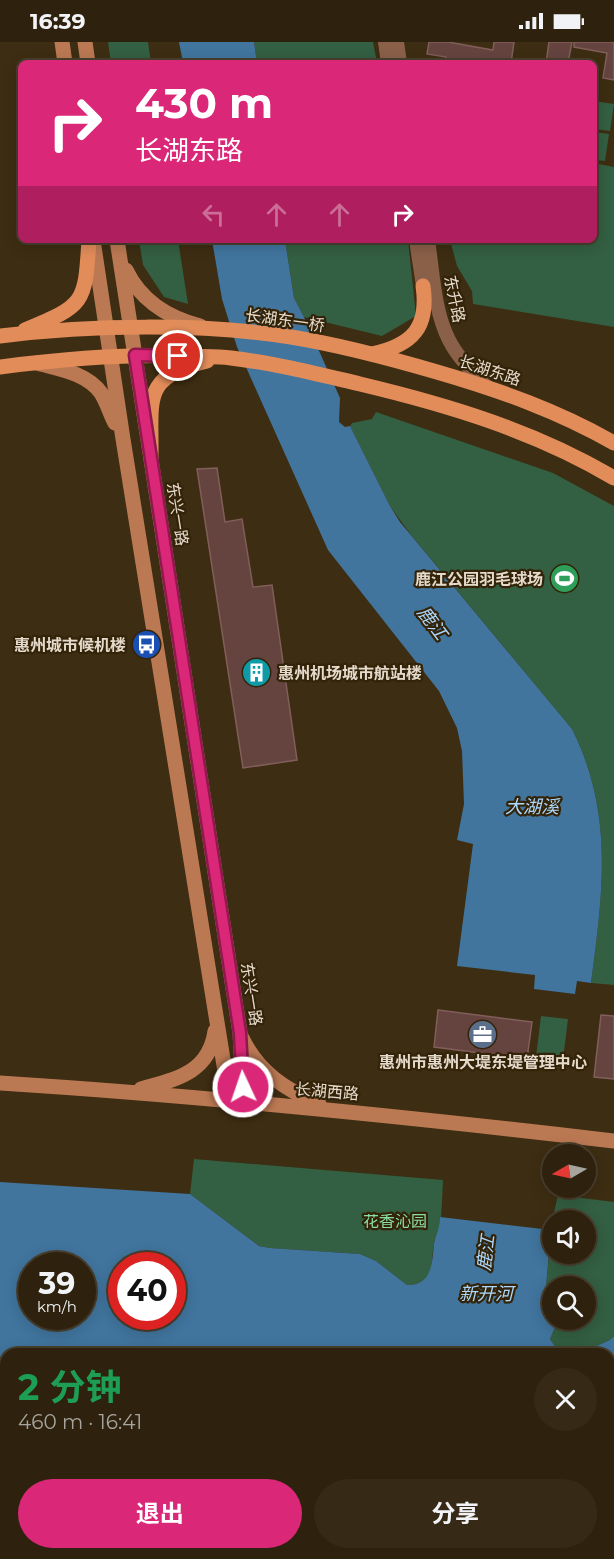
<!DOCTYPE html>
<html lang="zh">
<meta charset="utf-8">
<style>
:root{--surface:#2e220e;--page:#362a17;--text:#f1f3f6;--muted:#a7a49e;--line:#493f2e;--accent:#db2777}
body{margin:0;font-family:Montserrat,"Noto Sans SC",sans-serif;background:var(--page);color:var(--text);height:100vh;display:flex;flex-direction:column;font-size:22px;white-space:nowrap}
*{box-sizing:border-box;margin:0}
p{font-size:20px;color:var(--muted)}
.icon{flex:none;width:33px;height:33px;fill:none;stroke:currentColor;stroke-width:2;stroke-linecap:round;stroke-linejoin:round}
.map{position:relative;flex:1;overflow:hidden}
.panel{position:absolute;left:0px;top:1306px;width:615px;height:212px;display:flex;flex-direction:column;background:var(--surface);border-radius:18px 18px 0 0;box-shadow:0 3px 15px #0003,0 0 0 2px var(--line)}
.panel>*{flex:none}
.hud{position:absolute;left:18px;top:18px;width:579px;height:183px;border-radius:9px;box-shadow:0 3px 15px #0003,0 0 0 2px var(--line);background:#db2777;color:#fff;overflow:hidden}
.needle{width:39px;rotate:261deg}
.buttons{position:absolute;left:542px;top:1102px;display:grid;gap:12px}
.buttons a{display:grid;place-items:center;width:54px;height:54px;border-radius:50%;background:var(--surface);box-shadow:0 3px 15px #0003,0 0 0 2px var(--line);font-size:30px}
.speed{position:absolute;left:18px;top:1210px;display:flex;gap:12px;font-size:30px;font-weight:700;text-align:center}
.speed>*{display:grid;place-content:center;width:78px;height:78px;border-radius:50%;background:var(--surface);box-shadow:0 3px 15px #0003,0 0 0 2px var(--line);line-height:1}
.speed small{font-size:15px;font-weight:400}
.speed .limit{border:9px solid #d22;background:#fff;color:#111}
.pin{position:absolute;display:grid;place-items:center;width:51px;height:51px;color:#fff;margin:-26px;border:3px solid #fff;border-radius:50%;box-shadow:0 2px 6px #0007}
.me{position:absolute;width:66px;margin:-33px;rotate:357deg;stroke-linejoin:round;filter:drop-shadow(0 0 4px #0008)}
.turn{display:flex;align-items:center;gap:21px;height:126px;padding:0 18px;font-size:27px}
.turn .icon{width:78px;height:78px;stroke-width:2.5}
.turn b{display:block;font-size:42px;line-height:51px}
.lanes{display:flex;align-items:center;height:57px;padding:0 18px;background:#0003;justify-content:center;gap:30px;direction:ltr}
.lanes .off{opacity:.35}
.round{display:grid;place-items:center;flex:none;width:63px;height:63px;border-radius:32px;background:var(--page)}
.headline{display:flex;align-items:center;justify-content:space-between;height:102px;padding:0 18px}
h1{font-size:36px;font-weight:700;line-height:45px;color:#1e9e55}
.button{display:flex;gap:12px;margin-top:auto;padding:12px 18px}
.button a{flex:1;height:69px;border-radius:36px;background:var(--accent);color:#fff;font-size:24px;font-weight:700;line-height:69px;text-align:center}
.button a+a{background:var(--page);color:var(--text)}
.status{display:flex;justify-content:space-between;align-items:center;height:42px;padding:0 30px;background:var(--surface);direction:ltr}
.status svg{height:16px;fill:currentColor}
.map>svg:first-child{display:block}
.green{fill:#335f42}
.water{fill:#41759e;fill-rule:evenodd}
.building{fill:#654440;stroke:#815e5a;stroke-width:1.5}
.lines{fill:none;stroke-linecap:round;stroke-linejoin:round}
.street{stroke:#8a6048;stroke-width:14}
.secondary{stroke:#bb7953;stroke-width:15}
.primary{stroke:#e28c5a;stroke-width:15}
.route-casing{stroke:#8e194d;stroke-width:15}
.route{stroke:#db2777;stroke-width:10}
.labels{text-anchor:middle;stroke-width:4.5;stroke-linejoin:round;paint-order:stroke}
.street-label{font-size:16px;fill:#e5dbcc;stroke:#332308}
.poi-label{font-size:16px;font-weight:bold;fill:#e5dbcc;stroke:#332308;text-anchor:end}
.park-label{font-size:16px;fill:#89dea6;stroke:#332308}
.water-label{font-size:18px;font-style:italic;fill:#acd8fd;stroke:#332308}
</style>
<div class="status"><b>16:39</b><svg viewBox="0 0 49 12"><path d="M0 12V9h3v3zM5 12V6h3v6zM10 12V3h3v9zM15 12V0h3v12zM26 1h20v11H26zM47 4h2v5h-2z"/></svg></div>
<div class="map">
<svg width="614" height="1517" viewBox="0 0 614 1517">
<rect width="100%" height="100%" fill="#3d2d12"/>
<!-- green -->
<g class="green">
<polygon points="108,0 148,0 151,21 111,21"/>
<polygon points="254,0 373,0 377,21 257,21"/>
<polygon points="594,59 614,62 610,89 594,87"/>
<polygon points="594,90 609,92 605,119 594,118"/>
<polygon points="594,121 614,125 614,285 473,262 472,249 457,224 450,198 594,198"/>
<polygon points="139,198 178,198 188,262 164,255 143,223"/>
<polygon points="285,198 408,198 416,274 382,294 304,275 294,256"/>
<path d="M376 370 553 431 614 464V943L591 941C603 850 614 771 572 687L411 493 390 464 350 384 352 381 372 377Z"/>
<polygon points="541,974 568,977 562,1026 535,1023"/>
<path d="M194 1117 443 1138C442 1154 442 1170 440 1185 439 1190 436 1194 435 1198 429 1218 438 1244 407 1243L376 1219 360 1212 270 1206 259 1204 190 1152Z"/>
<polygon points="558,1153 614,1160 614,1294 610,1298 578,1312 560,1312 550,1297 558,1278 585,1278 585,1245 552,1245 552,1258 546,1245 552,1180 552,1212 585,1212 585,1179 552,1179"/>
</g>
<!-- water -->
<g class="water">
<polygon points="179,0 254,0 257,21 183,21"/>
<path d="M212 198H285L294 256 304 275 340 356 339 380 345 385 350 384 390 464 400 480 572 687C614 771 603 850 591 941L577 939 575 952 534 947 535 933 457 924 473 802 457 798 464 762 462 709 457 686 439 649 328 508 237 305 222 257Z"/>
<path d="M0 1140 190 1152 259 1204 270 1206 360 1212 376 1219 407 1243C432 1244 432 1221 434 1202 436 1192 440 1186 440 1175L551 1188 546 1245 552 1258V1278H558L550 1297 560 1312H6V1512H609V1312H578L610 1298 614 1294V1517H0ZM32 1224H82V1275H32ZM122 1224H172V1275H122Z"/>
</g>
<!-- building -->
<g class="building">
<polygon points="429,0 448,0 493,8 494,0 514,0 511,21 445,19 446,15 427,12"/>
<polygon points="549,0 572,0 568,21 546,21"/>
<polygon points="574,0 614,0 614,38 603,36 607,11 574,5"/>
<polygon points="217,426 225,480 242,477 253,545 272,543 297,718 243,726 197,427"/>
<polygon points="438,968 532,980 527,1017 434,1005"/>
<polygon points="601,973 614,974 614,1037 594,1035"/>
</g>
<g class="lines">
<!-- street -->
<g class="street">
<polyline points="385,0 388,21"/>
<polyline points="397,0 400,21"/>
<polyline points="416,198 423,244"/>
<path d="M428 198C433 230 434 269 449 298 458 316 473 330 487 345"/>
</g>
<!-- secondary -->
<g class="secondary">
<polyline points="62,0 65,21"/>
<polyline points="85,0 88,21"/>
<polyline points="93,198 123,397 227,1042 236,1060"/>
<polyline points="117,198 240,991 243,1045 236,1060"/>
<path d="M126 228C141 259 167 275 200 284"/>
<path d="M37 321C59 327 87 331 101 351 107 360 110 372 115 381"/>
<path d="M242 996C258 1030 286 1048 319 1062"/>
<path d="M0 1041C205 1054 410 1075 614 1099"/>
<path d="M141 1047C176 1037 209 1031 215 989"/>
</g>
<!-- primary -->
<g class="primary">
<path d="M25 288C85 263 85 262 89 198"/>
<path d="M0 294C90 283 202 281 291 295 340 303 389 316 437 330 499 348 558 369 614 401"/>
<path d="M372 312C413 303 429 285 423 244"/>
<path d="M0 325C62 317 123 312 185 314 200 315 216 314 231 316 274 321 317 332 360 342 448 363 535 389 614 436"/>
<path d="M151 415C152 357 141 335 207 319"/>
</g>
</g>
<g class="lines">
<defs>
<polyline id="route" points="178,314 135,313 240,991 243,1045"/>
</defs>
<!-- route casing -->
<use href="#route" class="route-casing"/>
<!-- route -->
<use href="#route" class="route"/>
</g>
<!-- icons -->
<defs>
<symbol id="stadium-disc" viewBox="-11 -11 22 22"><circle r="9.5" fill="#2e9e5b" stroke="#332308"/><path d="M0-5a6.5 5 0 1 0 0 10a6.5 5 0 1 0 0-10ZM-3.5-1.8h7v3.6h-7Z" fill="#fff"/></symbol>
<symbol id="bus-disc" viewBox="-11 -11 22 22"><circle r="9.5" fill="#1a4fb4" stroke="#332308"/><path d="M-5-6H5V4H4V6H2V4H-2V6H-4V4H-5ZM-3.5-4V0h7V-4ZM-3.5 1.2v1.5H-2V1.2ZM2 1.2v1.5H3.5V1.2Z" fill="#fff"/></symbol>
<symbol id="building-disc" viewBox="-11 -11 22 22"><circle r="9.5" fill="#0f9aa8" stroke="#332308"/><path d="M-4-6H4V6H1V3H-1V6H-4ZM-2.5-4.3h1.7v1.8h-1.7ZM.8-4.3h1.7v1.8H.8ZM-2.5-1h1.7V.8h-1.7ZM.8-1h1.7V.8H.8Z" fill="#fff"/></symbol>
<symbol id="office-disc" viewBox="-11 -11 22 22"><circle r="9.5" fill="#5c6f8a" stroke="#332308"/><path d="M-6-3h4V-5.5h4V-3h4V5H-6ZM-1-4.5V-3h2v-1.5ZM-6 0V1H6V0Z" fill="#fff"/></symbol>
</defs>
<g fill-rule="evenodd">
<use href="#stadium-disc" x="548" y="520" width="33" height="33"/>
<use href="#bus-disc" x="130" y="586" width="33" height="33"/>
<use href="#building-disc" x="240" y="614" width="33" height="33"/>
<use href="#office-disc" x="466" y="976" width="33" height="33"/>
</g>
<g class="labels">
<!-- street labels -->
<g class="street-label">
<text transform="translate(455 257) rotate(78)" y="6">东升路</text>
<text transform="translate(285 278) rotate(8)" y="6">长湖东一桥</text>
<text transform="translate(490 328) rotate(18)" y="6">长湖东路</text>
<text transform="translate(178 472) rotate(81)" y="6">东兴一路</text>
<text transform="translate(252 952) rotate(81)" y="6">东兴一路</text>
<text transform="translate(327 1049) rotate(5)" y="6">长湖西路</text>
</g>
<!-- poi labels -->
<g class="poi-label">
<text x="543" y="543">鹿江公园羽毛球场</text>
<text x="126" y="609">惠州城市候机楼</text>
<text x="278" y="637" text-anchor="start">惠州机场城市航站楼</text>
<text x="483" y="1026" text-anchor="middle">惠州市惠州大堤东堤管理中心</text>
</g>
<!-- park labels -->
<g class="park-label">
<text x="395" y="1185">花香沁园</text>
</g>
<!-- water labels -->
<g class="water-label">
<text transform="translate(432 581) rotate(53)" y="6">鹿江</text>
<text x="532" y="771">大湖溪</text>
<text transform="translate(486 1211) rotate(-83)" y="6">鹿江</text>
<text x="486" y="1258">新开河</text>
</g>
</g>
</svg>
<div class="buttons">
<a><svg class="needle" viewBox="-14 -14 28 28"><path d="M0-13l5 13h-10z" fill="#e53935"/><path d="M0 13l5-13h-10z" fill="#a7a49e"/></svg></a>
<a><svg class="icon" aria-label="sound" viewBox="0 0 24 24"><path d="M4 9h4l5-4v14l-5-4H4zM17 9q2 3 0 6"/></svg></a>
<a><svg class="icon" aria-label="search" viewBox="0 0 24 24"><circle cx="10" cy="10" r="6"/><path d="M15 15l6 6"/></svg></a>
</div>
<div class="speed"><div>39<small>km/h</small></div><div class="limit">40</div></div>
<div class="pin" style="left:178px;top:314px;background:#d93025"><svg class="icon" aria-label="arrive" viewBox="0 0 24 24"><path d="M6 21V4h12l-3 4 3 4H6"/></svg></div>
<svg class="me" style="left:243px;top:1045px" viewBox="-20 -20 40 40"><circle r="17" fill="#db2777" stroke="#fff" stroke-width="3"/><path d="M0-11L8 9 0 5-8 9z" fill="#fff"/></svg>
<div class="hud">
<div class="turn"><svg class="icon" aria-label="right" viewBox="0 0 24 24"><path d="M7 20v-9h11M14 6l5 5-5 5"/></svg><div><b>430 m</b>长湖东路</div></div>
<div class="lanes"><svg class="icon off" aria-label="left" viewBox="0 0 24 24"><path d="M17 20v-9H6M10 6l-5 5 5 5"/></svg><svg class="icon off" aria-label="ahead" viewBox="0 0 24 24"><path d="M12 20V5M6 11l6-6 6 6"/></svg><svg class="icon off" aria-label="ahead" viewBox="0 0 24 24"><path d="M12 20V5M6 11l6-6 6 6"/></svg><svg class="icon" aria-label="right" viewBox="0 0 24 24"><path d="M7 20v-9h11M14 6l5 5-5 5"/></svg></div>
</div>
<section class="panel">
<div class="headline"><div><h1>2 分钟</h1><p>460 m · 16:41</p></div><a class="round"><svg class="icon" aria-label="close" viewBox="0 0 24 24"><path d="M6 6l12 12M18 6L6 18"/></svg></a></div>
<div class="button"><a>退出</a><a>分享</a></div>
</section>
</div>
